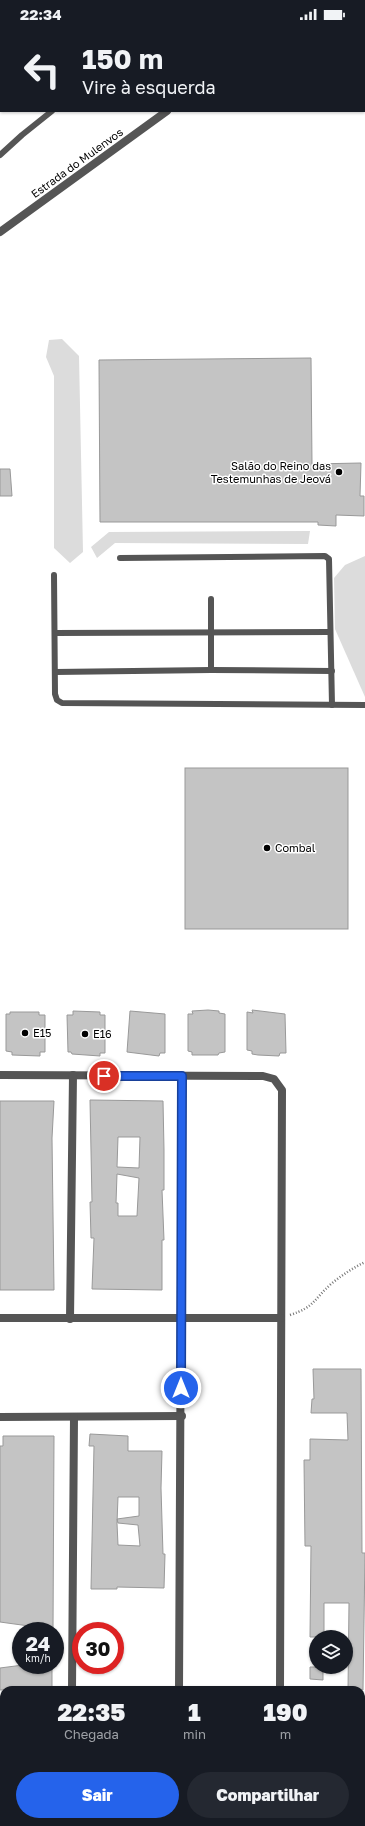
<!DOCTYPE html>
<html lang="pt">
<meta charset="utf-8">
<style>
:root{--surface:#171b24;--page:#242831;--text:#f1f3f6;--muted:#9ea1a6;--accent:#2563eb}
body{margin:0;font-family:"Golos Text",sans-serif;background:var(--page);color:var(--text);height:100vh;display:flex;flex-direction:column;font-size:15px;white-space:nowrap}
*{box-sizing:border-box;margin:0}
p{font-size:13px;color:var(--muted)}
.icon{flex:none;width:22px;height:22px;fill:none;stroke:currentColor;stroke-width:2;stroke-linecap:round;stroke-linejoin:round}
.map{position:relative;flex:1;overflow:hidden}
.side{position:absolute;left:0px;top:1658px;width:365px;height:140px;display:flex;flex-direction:column;background:var(--surface);border-radius:12px 12px 0 0;box-shadow:0 1px 3px #0004}
.side>*{flex:none}
.guide{position:absolute;left:0px;top:0px;width:365px;height:84px;box-shadow:0 1px 3px #0004;background:#171b24;color:var(--text);overflow:hidden}
.controls{position:absolute;left:309px;top:1602px;display:grid;gap:8px}
.controls a{display:grid;place-items:center;width:44px;height:44px;border-radius:50%;background:var(--surface);box-shadow:0 1px 3px #0004;font-size:20px}
.speed{position:absolute;left:12px;top:1594px;display:flex;gap:8px;font-size:20px;font-weight:700;text-align:center}
.speed>*{display:grid;place-content:center;width:52px;height:52px;border-radius:50%;background:var(--surface);box-shadow:0 1px 3px #0004;line-height:1}
.speed small{font-size:10px;font-weight:400}
.speed .limit{border:6px solid #d22;background:#fff;color:#111}
.pin{position:absolute;display:grid;place-items:center;width:34px;height:34px;color:#fff;margin:-17px;border:2px solid #fff;border-radius:50%;box-shadow:0 1px 4px #0007}
.me{position:absolute;width:44px;margin:-22px;rotate:0deg;stroke-linejoin:round;filter:drop-shadow(0 0 3px #0008)}
.turn{display:flex;align-items:center;gap:14px;height:84px;padding:0 16px;font-size:18px}
.turn .icon{width:52px;height:52px;stroke-width:2.5}
.turn b{display:block;font-size:28px;line-height:34px}
.eta{display:flex;justify-content:space-evenly;align-items:center;height:68px;text-align:center}
.eta b{font-size:24px;font-weight:800;line-height:28px}
.primary-button{display:flex;gap:8px;margin-top:auto;padding:8px 16px}
.primary-button a{flex:1;height:46px;border-radius:24px;background:var(--accent);color:#fff;font-size:16px;font-weight:800;line-height:46px;text-align:center}
.primary-button a+a{background:var(--page);color:var(--text)}
.status{display:flex;justify-content:space-between;align-items:center;height:28px;padding:0 20px;background:var(--surface);direction:ltr}
.status svg{height:11px;fill:currentColor}
.map>svg:first-child{display:block}
.green{fill:#dcdcdc}
.building{fill:#c4c4c4;stroke:#999;fill-rule:evenodd}
.lines{fill:none;stroke-linecap:round;stroke-linejoin:round}
.path{stroke:#777;stroke-width:2.5;stroke-dasharray:1 2;stroke-linecap:butt}
.service{stroke:#555;stroke-width:6}
.minor{stroke:#555;stroke-width:8}
.tertiary{stroke:#555;stroke-width:8}
.route-casing{stroke:#184099;stroke-width:10}
.route{stroke:#2563eb;stroke-width:7}
.poi-dot{fill:#000;stroke:#fff;stroke-width:1.5}
.labels{text-anchor:middle;stroke-width:3;stroke-linejoin:round;paint-order:stroke}
.street-label{font-size:11px;fill:#000;stroke:#fff}
.poi-label{font-size:11px;fill:#000;stroke:#fff;text-anchor:start}
</style>
<div class="status"><b>22:34</b><svg viewBox="0 0 49 12"><path d="M0 12V9h3v3zM5 12V6h3v6zM10 12V3h3v9zM15 12V0h3v12zM26 1h20v11H26zM47 4h2v5h-2z"/></svg></div>
<div class="map">
<svg width="365" height="1798" viewBox="0 0 365 1798">
<rect width="100%" height="100%" fill="#fff"/>
<!-- green -->
<g class="green">
<polygon points="62,311 79,328 83,524 70,535 54,520 54,348 46,329 49,312"/>
<polygon points="310,503 308,516 115,515 97,530 91,519 109,504"/>
<polygon points="365,528 365,669 335,601 334,550 345,537"/>
</g>
<!-- building -->
<g class="building">
<polygon points="311,330 312,436 361,435 360,468 364,468 364,488 336,487 336,498 318,497 318,494 100,494 99,332"/>
<polygon points="0,441 10,441 12,468 0,468"/>
<rect x="185" y="740" width="163" height="161"/>
<polygon points="208,982 219,983 219,985 225,986 225,1024 219,1025 218,1027 192,1027 192,1024 188,1023 188,986 193,986 192,983"/>
<polygon points="252,982 285,986 286,1025 280,1025 279,1028 258,1027 252,1026 252,1023 247,1022 247,984 253,985"/>
<polygon points="73,983 100,984 100,987 105,987 105,1025 100,1025 100,1028 72,1026 71,1024 68,1024 67,987 73,987"/>
<polygon points="130,983 165,986 165,1025 160,1025 159,1028 127,1024"/>
<polygon points="10,984 39,984 39,987 45,987 45,1024 40,1024 40,1028 12,1027 12,1024 6,1023 6,986 10,986"/>
<path d="M90 1072 163 1073 164 1122V1162H162L164 1212H162V1262L92 1261 94 1210H91L90 1174H92ZM118 1109H140L139 1140 117 1139ZM117 1146 139 1150 137 1188H118V1175H116Z"/>
<polygon points="0,1073 54,1073 52,1110 54,1262 0,1262"/>
<polygon points="313,1341 361,1341 362,1525 365,1525 363,1662 348,1662 349,1575 324,1575 324,1609 310,1609 311,1518 305,1518 304,1432 310,1432 310,1411 348,1412 347,1385 311,1385 312,1371 314,1371"/>
<path d="M90 1406 128 1408V1423H162L161 1460 163 1526H165L164 1560 117 1559V1561H91L94 1418H89ZM118 1469H139V1488L117 1491 118 1495 138 1497 140 1518 118 1517 117 1495Z"/>
<polygon points="3,1408 54,1408 53,1603 29,1603 29,1598 0,1594 0,1418 3,1418"/>
<polygon points="23,1637 52,1637 52,1661 17,1660 17,1662 0,1662 0,1640"/>
<polygon points="310,1639 323,1639 323,1652 310,1651"/>
</g>
<g class="lines">
<!-- path -->
<path class="path" d="M290 1287C315 1279 314 1271 331 1256 342 1247 353 1240 365 1234"/>
<!-- service -->
<g class="service">
<polyline points="123,0 124,1"/>
<polyline points="138,1 139,0"/>
<polyline points="0,127 22,107 52,83"/>
<polyline points="120,530 325,528 329,531 332,677"/>
<polyline points="54,547 55,666 57,672 62,675 365,677"/>
<polyline points="211,571 211,642"/>
<polyline points="55,605 330,604"/>
<polyline points="55,644 211,642 332,643"/>
</g>
<!-- minor -->
<g class="minor">
<polyline points="0,1047 263,1048 274,1051 282,1062 280,1662"/>
<polyline points="0,1290 281,1290"/>
<polyline points="70,1291 73,1047"/>
<polyline points="0,1389 182,1388"/>
<polyline points="72,1662 74,1389"/>
<polyline points="179,1662 182,1048"/>
<polyline points="0,1795 127,1794"/>
<polyline points="280,1798 280,1794"/>
</g>
<!-- tertiary -->
<g class="tertiary">
<polyline points="280,1 282,0"/>
<polyline points="0,204 167,83"/>
</g>
</g>
<g class="lines">
<defs>
<polyline id="route" points="104,1048 182,1048 181,1360"/>
</defs>
<!-- route casing -->
<use href="#route" class="route-casing"/>
<!-- route -->
<use href="#route" class="route"/>
</g>
<!-- markers -->
<g class="poi-dot">
<circle cx="339" cy="444" r="4"/>
<circle cx="267" cy="820" r="4"/>
<circle cx="25" cy="1005" r="4"/>
<circle cx="85" cy="1006" r="4"/>
</g>
<g class="labels">
<!-- street labels -->
<g class="street-label">
<text transform="translate(77 135) rotate(-36)" y="4">Estrada do Mulenvos</text>
</g>
<!-- poi labels -->
<g class="poi-label">
<text x="331" y="442" text-anchor="end">Salão do Reino das<tspan x="331" dy="13">Testemunhas de Jeová</tspan></text>
<text x="275" y="824">Combal</text>
<text x="33" y="1009">E15</text>
<text x="93" y="1010">E16</text>
</g>
</g>
</svg>
<div class="controls">
<a><svg class="icon" aria-label="layers" viewBox="0 0 24 24"><path d="M12 4l9 5-9 5-9-5zM3 14l9 5 9-5"/></svg></a>
</div>
<div class="speed"><div>24<small>km/h</small></div><div class="limit">30</div></div>
<div class="pin" style="left:104px;top:1048px;background:#d93025"><svg class="icon" aria-label="arrive" viewBox="0 0 24 24"><path d="M6 21V4h12l-3 4 3 4H6"/></svg></div>
<svg class="me" style="left:181px;top:1360px" viewBox="-20 -20 40 40"><circle r="17" fill="#2563eb" stroke="#fff" stroke-width="3"/><path d="M0-11L8 9 0 5-8 9z" fill="#fff"/></svg>
<div class="guide">
<div class="turn"><svg class="icon" aria-label="left" viewBox="0 0 24 24"><path d="M17 20v-9H6M10 6l-5 5 5 5"/></svg><div><b>150 m</b>Vire à esquerda</div></div>
</div>
<section class="side">
<div class="eta">
<div><b>22:35</b><p>Chegada</p></div>
<div><b>1</b><p>min</p></div>
<div><b>190</b><p>m</p></div>
</div>
<div class="primary-button"><a>Sair</a><a>Compartilhar</a></div>
</section>
</div>
